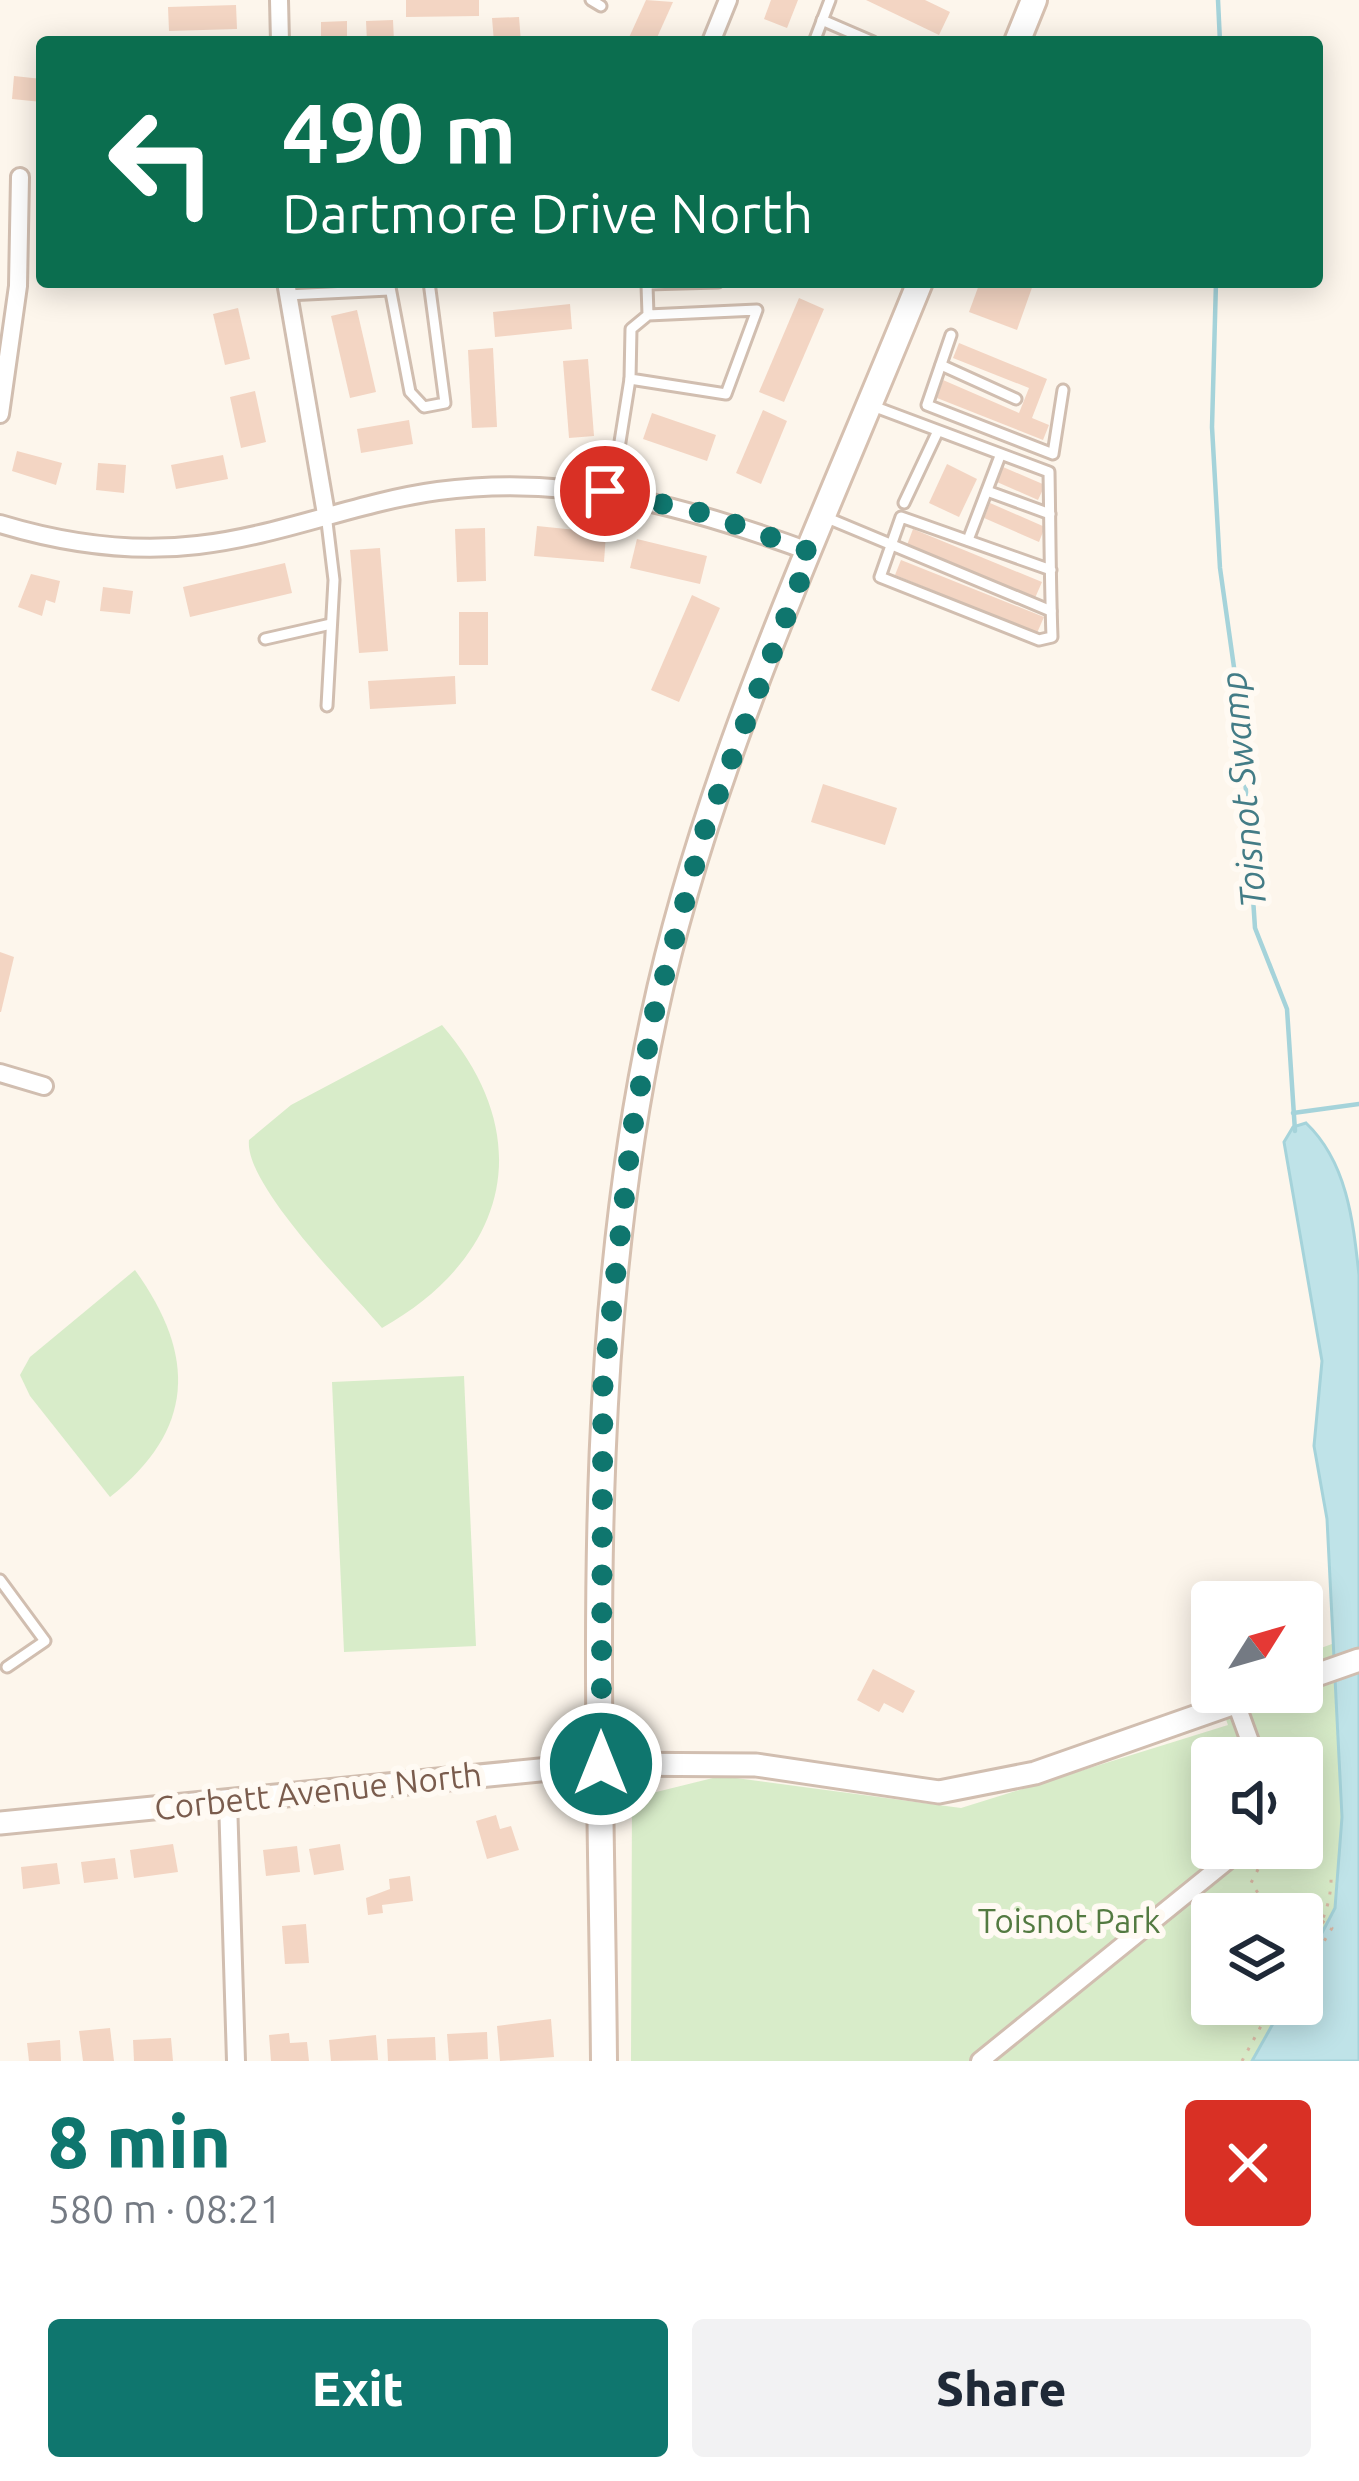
<!DOCTYPE html>
<meta charset="utf-8">
<style>
:root{--surface:#fff;--page:#f2f2f3;--text:#1f2937;--muted:#747a83;--accent:#0f766e}
body{margin:0;font-family:Ubuntu,sans-serif;background:var(--page);color:var(--text);height:100vh;display:flex;flex-direction:column;font-size:45px;white-space:nowrap}
*{box-sizing:border-box;margin:0}
p{font-size:39px;color:var(--muted)}
.icon{flex:none;width:66px;height:66px;fill:none;stroke:currentColor;stroke-width:2;stroke-linecap:round;stroke-linejoin:round}
.map{position:relative;height:2061px;overflow:hidden}
.drawer{display:flex;flex-direction:column;background:var(--surface);flex:1}
.drawer>*{flex:none}
.top-card{position:absolute;left:36px;top:36px;width:1287px;height:252px;border-radius:12px;box-shadow:0 6px 30px #0003;background:#0b6e4f;color:#fff;overflow:hidden}
.needle{width:78px;rotate:53deg}
.buttons{position:absolute;left:1191px;top:1581px;display:grid;gap:24px}
.buttons a{display:grid;place-items:center;width:132px;height:132px;border-radius:12px;background:var(--surface);box-shadow:0 6px 30px #0003;font-size:60px}
.pin{position:absolute;display:grid;place-items:center;width:102px;height:102px;color:#fff;margin:-51px;border:6px solid #fff;border-radius:50%;box-shadow:0 3px 12px #0007}
.me{position:absolute;width:132px;margin:-66px;rotate:0deg;stroke-linejoin:round;filter:drop-shadow(0 0 9px #0008)}
.turn{display:flex;align-items:center;gap:42px;height:252px;padding:0 48px;font-size:54px}
.turn .icon{width:156px;height:156px;stroke-width:2.5}
.turn b{display:block;font-size:84px;line-height:102px}
.round{display:grid;place-items:center;flex:none;width:126px;height:126px;border-radius:12px;background:var(--page)}
.head{display:flex;align-items:center;justify-content:space-between;height:204px;padding:0 48px}
h1{font-size:72px;font-weight:800;line-height:90px;color:var(--accent)}
.cta{display:flex;gap:24px;margin-top:auto;padding:24px 48px}
.cta a{flex:1;height:138px;border-radius:12px;background:var(--accent);color:#fff;font-size:48px;font-weight:800;line-height:138px;text-align:center}
.cta a+a{background:var(--page);color:var(--text)}
.map>svg:first-child{display:block}
.green{fill:#d8ecc9;fill-rule:evenodd}
.water{fill:#bfe3e8;stroke:#a5d3da;stroke-width:3}
.lines{fill:none;stroke-linecap:round;stroke-linejoin:round}
.stream{stroke:#a5d3da;stroke-width:4.5}
.building{fill:#f3d5c3}
.service-casing{stroke:#d1beb0;stroke-width:15}
.minor-casing{stroke:#d1beb0;stroke-width:22}
.tertiary-casing{stroke:#d1beb0;stroke-width:27}
.secondary-casing{stroke:#d6c0b0;stroke-width:30}
.path{stroke:#d9b8a5;stroke-width:3;stroke-dasharray:3 9;stroke-linecap:butt}
.service{stroke:#fff;stroke-width:9}
.minor{stroke:#fff;stroke-width:16}
.tertiary{stroke:#fff;stroke-width:21}
.secondary{stroke:#fff;stroke-width:24}
.route{stroke:#0f766e;stroke-width:21;stroke-dasharray:0 37.8}
.labels{text-anchor:middle;stroke-width:12;stroke-linejoin:round;paint-order:stroke}
.street-label{font-size:33px;fill:#7a5c4d;stroke:#fffaf3}
.park-label{font-size:33px;fill:#537a41;stroke:#fffaf3}
.water-label{font-size:36px;font-style:italic;fill:#437c86;stroke:#fffaf3}
</style>
<div class="map">
<svg width="1359" height="2061" viewBox="0 0 1359 2061">
<rect width="100%" height="100%" fill="#fdf6ec"/>
<!-- green -->
<g class="green">
<path d="M442 1025C539 1138 508 1257 382 1328 351 1291 244 1185 249 1140L291 1105Z"/>
<path d="M135 1270C197 1356 195 1430 110 1497L30 1396 20 1375 30 1357Z"/>
<polygon points="464,1376 476,1646 344,1652 332,1382"/>
<path d="M1359 1634V2061H631L632 1798 721 1776 961 1808 1228 1725 1216 1692H1302V1655ZM1212 1758H1302V1848H1212ZM1212 1914H1302V2004H1212Z"/>
</g>
<!-- water -->
<path class="water" d="M1306 1123C1347 1162 1353 1220 1359 1275V2061H1252L1284 2004H1302V1971L1335 1908 1342 1817 1327 1519 1314 1446 1322 1361 1284 1142 1293 1127Z"/>
<g class="lines">
<!-- stream -->
<g class="stream">
<polyline points="1218,0 1220,42"/>
<polyline points="1216,282 1212,427 1220,568 1241,717 1255,928 1287,1009 1295,1131"/>
<polyline points="1293,1113 1359,1104"/>
</g>
</g>
<!-- building -->
<g class="building">
<polygon points="406,0 479,0 479,16 406,17"/>
<polygon points="646,0 673,2 655,42 627,42"/>
<polygon points="771,0 798,0 787,28 764,19"/>
<polygon points="866,0 925,0 950,12 939,35"/>
<polygon points="236,5 237,29 169,31 168,7"/>
<polygon points="519,17 521,42 494,42 492,18"/>
<polygon points="393,20 394,42 367,42 366,21"/>
<polygon points="347,21 347,42 321,42 321,22"/>
<polygon points="14,76 42,79 42,102 12,99"/>
<polygon points="980,282 1034,282 1017,330 969,312"/>
<polygon points="799,298 824,309 784,402 759,392"/>
<polygon points="570,304 572,329 495,337 493,312"/>
<polygon points="238,308 250,359 225,365 213,314"/>
<polygon points="357,310 376,392 350,398 331,316"/>
<polygon points="959,343 1047,379 1032,418 1049,425 1043,440 937,398 943,380 1019,413 1029,388 953,358"/>
<polygon points="493,348 497,427 472,428 468,350"/>
<polygon points="588,359 594,436 569,438 563,361"/>
<polygon points="255,391 266,442 241,448 230,397"/>
<polygon points="763,410 787,421 761,484 736,473"/>
<polygon points="652,413 716,435 707,461 643,439"/>
<polygon points="409,420 413,444 361,453 357,429"/>
<polygon points="17,451 62,463 56,485 12,471"/>
<polygon points="223,455 228,479 176,489 171,465"/>
<polygon points="98,463 126,465 124,493 96,490"/>
<polygon points="947,464 977,479 959,517 929,503"/>
<polygon points="1003,467 1045,485 1038,500 997,482"/>
<polygon points="990,503 1045,527 1039,542 984,518"/>
<polygon points="537,526 606,533 604,562 534,556"/>
<polygon points="485,528 486,581 457,582 455,529"/>
<polygon points="913,529 1042,582 1035,598 907,545"/>
<polygon points="637,539 707,556 700,584 630,568"/>
<polygon points="380,548 388,651 359,653 350,550"/>
<polygon points="901,560 1044,617 1037,633 895,575"/>
<polygon points="285,563 292,593 190,617 183,587"/>
<polygon points="31,574 60,581 55,603 46,600 42,616 18,607"/>
<polygon points="103,587 133,591 130,614 100,611"/>
<polygon points="692,595 720,608 679,702 651,690"/>
<rect x="459" y="612" width="29" height="53"/>
<polygon points="455,676 456,704 370,709 368,681"/>
<polygon points="823,784 897,808 885,845 811,822"/>
<polygon points="0,952 14,957 1,1012 0,1012"/>
<polygon points="873,1669 915,1691 903,1713 884,1703 879,1712 857,1700"/>
<polygon points="496,1815 500,1829 511,1826 519,1850 487,1859 476,1821"/>
<polygon points="173,1844 178,1872 134,1878 130,1850"/>
<polygon points="340,1844 344,1870 314,1875 309,1849"/>
<polygon points="297,1846 300,1872 266,1876 263,1850"/>
<polygon points="115,1858 118,1879 84,1883 81,1862"/>
<polygon points="57,1863 60,1884 23,1889 21,1867"/>
<polygon points="410,1876 413,1901 382,1905 383,1913 368,1915 366,1898 390,1889 389,1879"/>
<polygon points="306,1924 309,1963 285,1964 282,1926"/>
<polygon points="551,2019 554,2057 500,2061 497,2026"/>
<polygon points="110,2028 114,2061 83,2061 79,2031"/>
<polygon points="487,2032 488,2059 449,2061 447,2034"/>
<polygon points="289,2033 290,2043 307,2042 309,2061 271,2061 269,2035"/>
<polygon points="376,2035 378,2060 331,2061 329,2040"/>
<polygon points="435,2037 436,2060 388,2061 387,2039"/>
<polygon points="171,2038 173,2061 134,2061 133,2040"/>
<polygon points="60,2040 61,2061 29,2061 27,2043"/>
</g>
<g class="lines">
<defs>
<g id="service">
<polyline points="591,0 601,6"/>
<polyline points="822,20 873,42"/>
<polyline points="814,42 830,0"/>
<polyline points="389,282 410,392 424,407 445,403 429,282"/>
<polyline points="647,284 718,282"/>
<polyline points="647,285 648,315 757,310 726,394 630,379 631,329 648,315"/>
<polyline points="287,295 389,290"/>
<polyline points="951,335 927,405 1053,454 1063,390"/>
<polyline points="941,365 1016,399"/>
<path d="M870 405 1049 472C1050 527 1050 582 1052 637L1039 640 880 577 901 517 1051 570"/>
<polyline points="987,491 1050,514"/>
<polyline points="612,492 630,379"/>
<polyline points="904,503 937,433"/>
<polyline points="326,514 334,580 327,706"/>
<polyline points="825,517 1051,611"/>
<polyline points="968,540 1000,456"/>
<polyline points="265,639 331,624"/>
<polyline points="0,1580 45,1641 7,1667"/>
</g>
<g id="minor">
<polyline points="279,0 280,42"/>
<polyline points="711,42 728,0"/>
<polyline points="286,282 326,514"/>
<polyline points="0,414 18,286 20,177"/>
<path d="M0 524C63 543 132 553 198 545 279 536 357 502 438 491 570 473 688 507 811 552"/>
<polyline points="0,1073 44,1086"/>
<polyline points="1236,1703 1256,1758"/>
<polyline points="228,1800 236,2061"/>
<polyline points="980,2061 1243,1848"/>
</g>
<g id="tertiary">
<polyline points="1302,1680 1359,1660"/>
<polyline points="0,1823 601,1764 756,1765 939,1792 1035,1773 1266,1692"/>
</g>
<g id="secondary">
<polyline points="1017,42 1034,0"/>
<path d="M604 2061C601 1712 580 1359 654 1016 708 762 823 522 920 282"/>
</g>
</defs>
<!-- service casing -->
<use href="#service" class="service-casing"/>
<!-- minor casing -->
<use href="#minor" class="minor-casing"/>
<!-- tertiary casing -->
<use href="#tertiary" class="tertiary-casing"/>
<!-- secondary casing -->
<use href="#secondary" class="secondary-casing"/>
<!-- path -->
<g class="path">
<polyline points="1269,1848 1251,1883 1273,1914"/>
<path d="M1322 1921 1332 1928 1317 1953 1309 1947C1323 1921 1332 1902 1331 1873"/>
<polyline points="1302,1941 1309,1947 1302,1955"/>
<polyline points="1242,2061 1273,2004"/>
</g>
<!-- service -->
<use href="#service" class="service"/>
<!-- minor -->
<use href="#minor" class="minor"/>
<!-- tertiary -->
<use href="#tertiary" class="tertiary"/>
<!-- secondary -->
<use href="#secondary" class="secondary"/>
</g>
<g class="lines">
<!-- route -->
<polyline class="route" points="601,1764 603,1386 632,1131 654,1014 704,832 811,552 707,514 605,491"/>
</g>
<g class="labels">
<!-- street labels -->
<g class="street-label">
<text transform="translate(318 1791) rotate(-6)" y="12">Corbett Avenue North</text>
</g>
<!-- park labels -->
<g class="park-label">
<text x="1069" y="1933">Toisnot Park</text>
</g>
<!-- water labels -->
<g class="water-label">
<text transform="translate(1243 790) rotate(-95)" y="13">Toisnot Swamp</text>
</g>
</g>
</svg>
<div class="buttons">
<a><svg class="needle" viewBox="-14 -14 28 28"><path d="M0-13l5 13h-10z" fill="#e53935"/><path d="M0 13l5-13h-10z" fill="#747a83"/></svg></a>
<a><svg class="icon" aria-label="sound" viewBox="0 0 24 24"><path d="M4 9h4l5-4v14l-5-4H4zM17 9q2 3 0 6"/></svg></a>
<a><svg class="icon" aria-label="layers" viewBox="0 0 24 24"><path d="M12 4l9 5-9 5-9-5zM3 14l9 5 9-5"/></svg></a>
</div>
<div class="pin" style="left:605px;top:491px;background:#d93025"><svg class="icon" aria-label="arrive" viewBox="0 0 24 24"><path d="M6 21V4h12l-3 4 3 4H6"/></svg></div>
<svg class="me" style="left:601px;top:1764px" viewBox="-20 -20 40 40"><circle r="17" fill="#0f766e" stroke="#fff" stroke-width="3"/><path d="M0-11L8 9 0 5-8 9z" fill="#fff"/></svg>
<div class="top-card">
<div class="turn"><svg class="icon" aria-label="left" viewBox="0 0 24 24"><path d="M17 20v-9H6M10 6l-5 5 5 5"/></svg><div><b>490 m</b>Dartmore Drive North</div></div>
</div>
</div>
<section class="drawer">
<div class="head"><div><h1>8 min</h1><p>580 m · 08:21</p></div><a class="round" style="background:#d93025;color:#fff"><svg class="icon" aria-label="close" viewBox="0 0 24 24"><path d="M6 6l12 12M18 6L6 18"/></svg></a></div>
<div class="cta"><a>Exit</a><a>Share</a></div>
</section>
